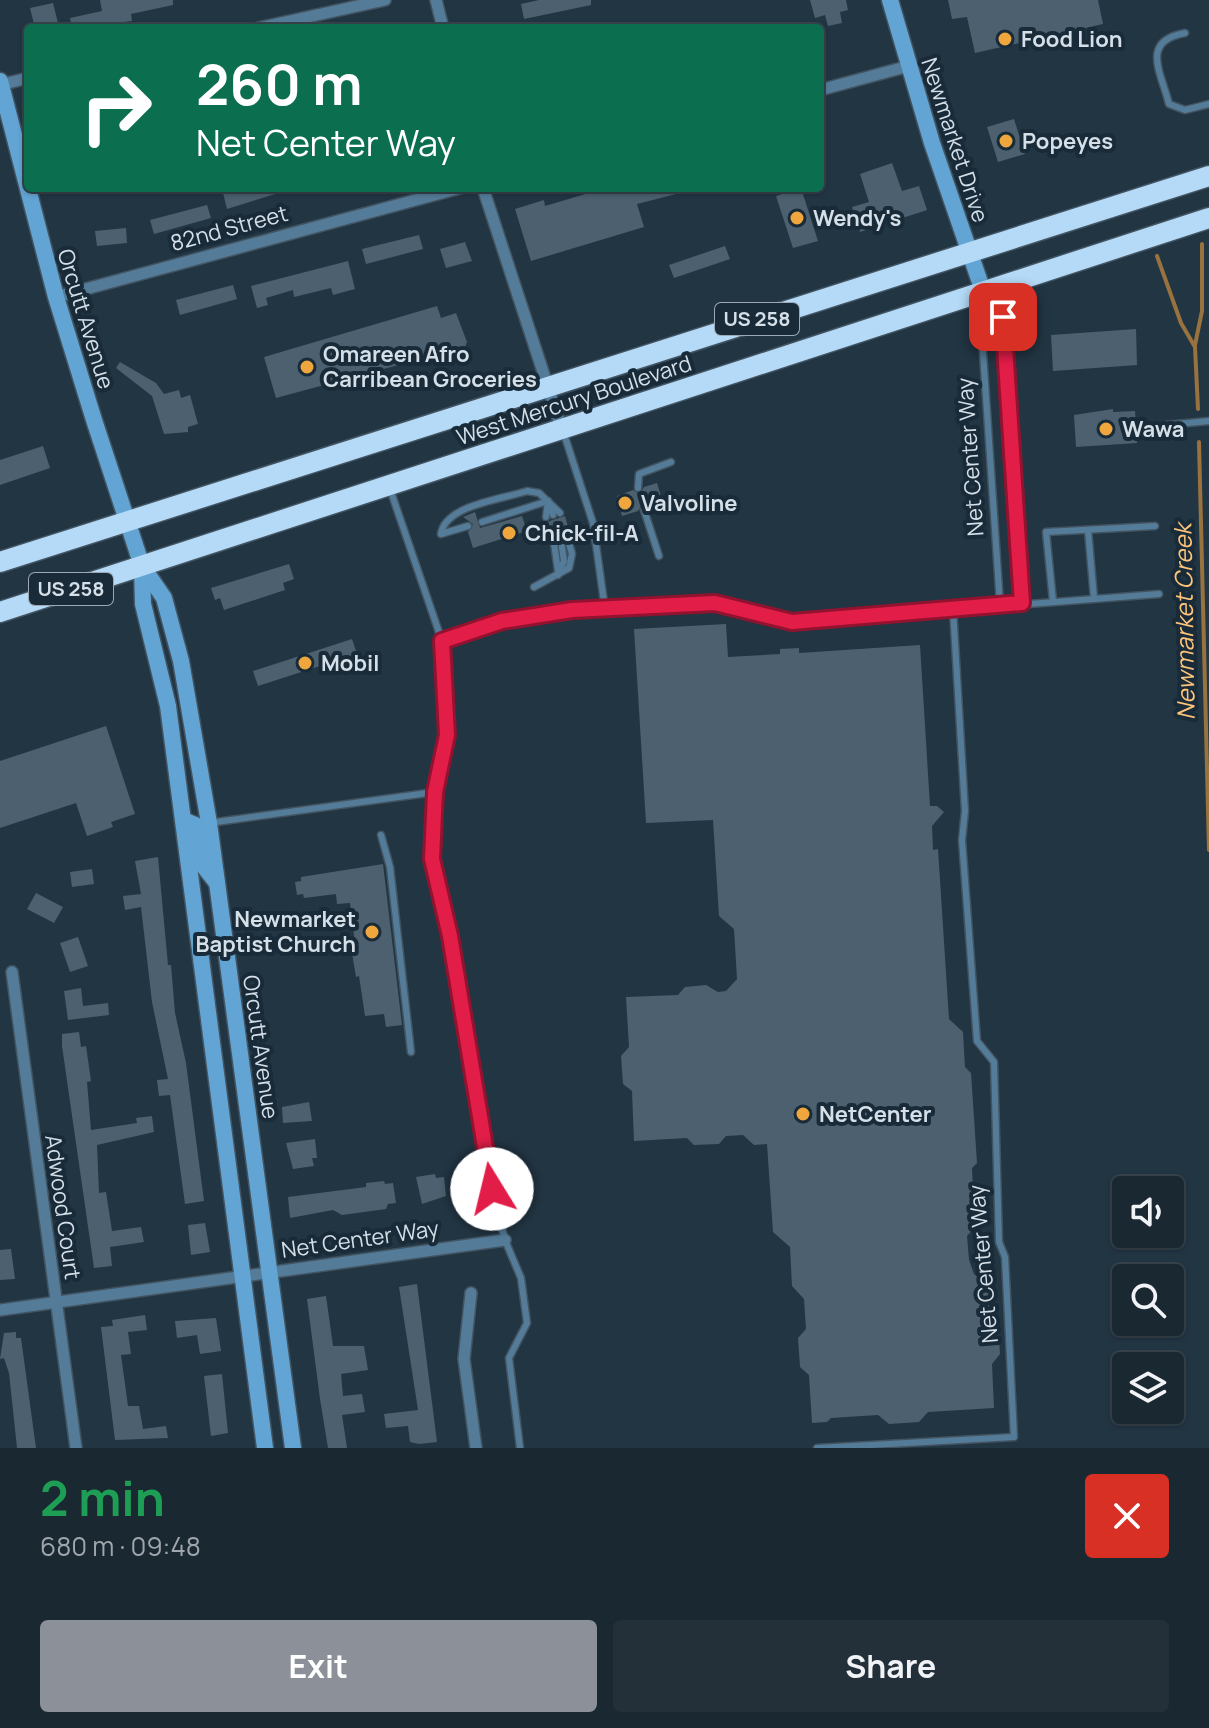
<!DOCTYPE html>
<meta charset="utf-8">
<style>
:root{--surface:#1a2832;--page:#23303a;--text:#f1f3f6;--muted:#9fa6ac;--line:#38444d;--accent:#8c9099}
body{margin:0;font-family:Manrope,sans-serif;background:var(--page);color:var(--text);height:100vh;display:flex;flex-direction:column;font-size:30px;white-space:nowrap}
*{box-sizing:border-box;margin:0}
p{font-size:26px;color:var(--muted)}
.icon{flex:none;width:44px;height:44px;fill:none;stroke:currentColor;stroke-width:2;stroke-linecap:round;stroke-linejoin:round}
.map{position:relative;height:1448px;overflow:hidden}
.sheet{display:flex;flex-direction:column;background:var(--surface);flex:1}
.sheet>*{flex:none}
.banner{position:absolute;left:24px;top:24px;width:800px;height:168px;border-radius:8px;box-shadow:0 2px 6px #0004,0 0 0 2px var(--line);background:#0b6e4f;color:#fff;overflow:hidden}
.tools{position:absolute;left:1112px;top:1176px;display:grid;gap:16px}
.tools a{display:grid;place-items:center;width:72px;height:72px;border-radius:8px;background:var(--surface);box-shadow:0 2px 6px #0004,0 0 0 2px var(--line);font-size:40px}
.pin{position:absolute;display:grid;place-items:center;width:68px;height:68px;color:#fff;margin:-34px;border-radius:16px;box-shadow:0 4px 12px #0006}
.me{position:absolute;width:88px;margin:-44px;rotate:351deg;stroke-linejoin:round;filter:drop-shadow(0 0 6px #0008)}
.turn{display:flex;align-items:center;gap:28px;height:168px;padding:0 40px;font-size:36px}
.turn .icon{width:104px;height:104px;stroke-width:2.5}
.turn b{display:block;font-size:56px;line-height:68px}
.round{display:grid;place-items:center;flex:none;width:84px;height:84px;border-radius:8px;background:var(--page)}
.summary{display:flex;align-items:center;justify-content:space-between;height:136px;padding:0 40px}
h1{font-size:48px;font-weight:700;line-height:60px;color:#1e9e55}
.button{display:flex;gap:16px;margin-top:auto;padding:16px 40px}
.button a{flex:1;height:92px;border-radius:8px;background:var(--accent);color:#fff;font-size:32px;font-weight:700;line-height:92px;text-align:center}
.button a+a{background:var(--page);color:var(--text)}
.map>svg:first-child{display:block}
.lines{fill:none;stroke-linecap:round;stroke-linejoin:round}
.stream{stroke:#98723f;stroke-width:4}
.building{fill:#4c606f}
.lane-casing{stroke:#425461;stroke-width:9}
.street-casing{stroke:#425461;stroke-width:14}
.secondary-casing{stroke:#425461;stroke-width:19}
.highway-casing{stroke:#425461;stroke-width:23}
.lane{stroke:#547c99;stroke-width:6}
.street{stroke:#547c99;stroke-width:11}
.secondary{stroke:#62a4d3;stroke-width:16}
.highway{stroke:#b4daf7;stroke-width:20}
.route-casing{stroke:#92132f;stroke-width:20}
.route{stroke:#e11d48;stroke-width:14}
.poi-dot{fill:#efa73d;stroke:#192b39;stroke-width:3}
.labels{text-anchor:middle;stroke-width:8;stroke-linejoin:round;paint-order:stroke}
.shield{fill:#192b39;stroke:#9ca9b4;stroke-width:2}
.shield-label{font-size:20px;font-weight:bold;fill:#d4dfe8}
.poi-label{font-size:22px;font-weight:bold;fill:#d4dfe8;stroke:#192b39;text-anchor:start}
.street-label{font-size:22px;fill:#d4dfe8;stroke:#192b39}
.water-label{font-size:24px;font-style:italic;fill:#fec57b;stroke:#192b39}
</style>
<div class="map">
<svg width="1209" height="1448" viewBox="0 0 1209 1448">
<rect width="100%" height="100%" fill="#223543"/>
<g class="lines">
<!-- stream -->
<g class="stream">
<polyline points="1157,256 1181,323 1195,347 1198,409"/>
<polyline points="1195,345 1202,311 1202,244"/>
<polyline points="1199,442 1209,850"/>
</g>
</g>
<!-- building -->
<g class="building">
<polygon points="100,0 173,0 173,5 131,14 132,21 72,28 70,18 102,11"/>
<polygon points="539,0 591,0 591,5 524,19 521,4"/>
<polygon points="810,0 846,0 848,10 840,12 842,23 828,26 825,15 815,18"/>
<polygon points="948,0 1098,0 1103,24 975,53 967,17 952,19"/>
<polygon points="53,3 58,23 49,25 49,28 35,28 30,8"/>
<polygon points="1014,119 1025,154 998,162 987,127"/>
<polygon points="892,163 902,191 919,186 927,210 860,232 852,207 869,202 860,174"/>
<polygon points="243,188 285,188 285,191 227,209 223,193"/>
<polygon points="606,188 684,188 684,192 637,204 644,227 531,261 515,209 544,200 545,206"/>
<polygon points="801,188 818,241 793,248 776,196"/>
<polygon points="207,205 211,218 154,234 150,220"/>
<polygon points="126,228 127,243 97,246 95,231"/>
<polygon points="419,235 423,249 366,264 362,249"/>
<polygon points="465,242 472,261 446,268 440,249"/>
<polygon points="725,246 730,259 674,278 669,265"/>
<polygon points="348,261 355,289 333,295 331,288 294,297 293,290 266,298 268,305 257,308 251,286"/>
<polygon points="233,285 237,299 180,315 176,300"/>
<polygon points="437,306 441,318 456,313 467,342 465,347 276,398 264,357"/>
<polygon points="1136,329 1137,365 1053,371 1051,335"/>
<polygon points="120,362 156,383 164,394 179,390 181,398 190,395 198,424 188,427 188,432 164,434 152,396 116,368"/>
<polygon points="1113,409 1113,412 1135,411 1137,443 1076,447 1074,415"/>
<polygon points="43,446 50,468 0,485 0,460"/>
<polygon points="657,483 663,503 649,508 643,504 638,511 622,516 617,496 633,490 640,494 644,487"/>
<polygon points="475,512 480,528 522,516 527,531 473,548 468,532 473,524 463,517"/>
<polygon points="565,516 570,534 549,540 544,523"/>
<polygon points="289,564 294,579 283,583 285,590 224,610 220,598 215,600 211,588"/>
<polygon points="726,624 728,657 780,654 780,649 799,648 799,653 920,645 930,806 937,806 944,812 932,826 933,850 938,849 949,1019 963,1032 965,1067 971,1073 977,1163 972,1168 974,1209 982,1219 967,1236 969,1260 974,1274 988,1286 990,1318 998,1325 1000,1354 992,1364 994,1408 928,1412 919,1422 889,1424 878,1415 831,1418 827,1422 812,1423 809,1375 800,1367 798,1338 806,1329 804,1299 792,1286 790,1247 773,1232 767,1144 754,1145 743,1135 726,1136 719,1144 694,1145 687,1138 634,1141 632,1091 623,1084 621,1056 629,1047 626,997 678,995 685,987 706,985 718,992 726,991 737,979 734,929 719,916 713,820 646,823 634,629"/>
<polygon points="352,639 357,654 258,686 253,671"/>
<polygon points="106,726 135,814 111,822 113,827 87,836 76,803 0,828 0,761"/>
<polygon points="158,857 168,965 171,965 175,1013 186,1063 204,1201 185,1204 170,1095 159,1096 157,1080 168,1079 152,1002 141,907 125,910 123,896 141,894 135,861"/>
<polygon points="383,864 402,1025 386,1027 384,1014 365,1016 359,976 356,977 352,953 356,952 350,903 337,904 336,894 304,898 303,894 297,895 295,882 301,881 301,877"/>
<polygon points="92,869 94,884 72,887 70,872"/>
<polygon points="36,893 63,907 54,923 27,909"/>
<polygon points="78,937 88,966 70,972 60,943"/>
<polygon points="81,988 83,1006 108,1003 109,1015 68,1020 64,991"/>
<polygon points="79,1032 81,1047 86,1046 91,1081 87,1082 91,1130 137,1123 136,1118 152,1116 154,1132 97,1145 99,1193 106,1192 112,1231 141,1227 144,1242 110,1247 112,1266 94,1268 62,1046 62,1034"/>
<polygon points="309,1102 312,1121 283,1123 282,1107"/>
<polygon points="315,1139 317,1158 312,1158 314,1166 293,1169 286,1143"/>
<polygon points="435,1174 436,1178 444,1177 446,1196 422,1204 416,1177"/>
<polygon points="384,1181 385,1184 393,1183 396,1203 388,1204 386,1209 342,1215 333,1210 290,1218 288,1197 366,1187 366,1183"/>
<polygon points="205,1223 210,1252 191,1255 188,1225"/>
<polygon points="11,1249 15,1279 0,1280 0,1250"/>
<polygon points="417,1284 437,1442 419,1444 410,1442 408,1426 386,1428 384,1414 418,1410 399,1287"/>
<polygon points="326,1296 333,1346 364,1346 368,1370 341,1374 343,1396 362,1394 365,1412 342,1415 347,1448 328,1448 320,1399 307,1299"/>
<polygon points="145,1315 147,1330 128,1332 131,1354 121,1355 128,1406 139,1406 143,1429 166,1426 168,1438 115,1440 101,1327 113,1326 112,1320"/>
<polygon points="216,1318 221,1351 200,1354 197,1335 177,1338 175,1321"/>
<polygon points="16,1332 16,1338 21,1338 36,1448 17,1448 9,1373 4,1358 0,1359 4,1333"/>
<polygon points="222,1374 228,1433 211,1436 204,1376"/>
</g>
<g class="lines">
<defs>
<g id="lane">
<path d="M1185 33C1140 41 1161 72 1169 104L1185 110 1209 104"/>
<polyline points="985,294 1003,317 1022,603"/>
<polyline points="983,295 981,323 1000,604"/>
<polyline points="1156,426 1209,421"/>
<polyline points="564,434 593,523 605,609"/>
<polyline points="638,488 639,474 671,462"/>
<polyline points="390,489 442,641 447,735 433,812 432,859 450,936 492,1189 505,1240 521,1278 527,1323 509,1358 520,1448"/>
<polyline points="548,501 553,515"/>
<polyline points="644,510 659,556"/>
<polyline points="546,517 548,501"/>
<polyline points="482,522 548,501"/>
<polyline points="1088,530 1094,598"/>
<path d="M441 534C445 505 503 499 527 491L539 493 560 513"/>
<polyline points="441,534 468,526"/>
<polyline points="554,543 558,571"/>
<polyline points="558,575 564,561 561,541"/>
<polyline points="534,587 569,568 572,554 568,539"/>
<polyline points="1053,601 1046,532 1155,526"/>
<polyline points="442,641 502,621 572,610 715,603 792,622 1159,594"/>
<polyline points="209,823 435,792"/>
<polyline points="381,835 390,867 411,1052"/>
<polyline points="817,1448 1014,1437 1005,1257 999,1242 994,1062 977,1041 962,840 965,811 953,609"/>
</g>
<g id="street">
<polyline points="436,0 443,28"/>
<polyline points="258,28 385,0"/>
<polyline points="0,85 28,78"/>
<polyline points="820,90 909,66"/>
<polyline points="483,188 562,430"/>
<polyline points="56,297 460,188"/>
<polyline points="12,972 76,1448"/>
<polyline points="471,1293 464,1359 476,1448"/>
<polyline points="0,1310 505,1240"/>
</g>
<g id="secondary">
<polyline points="890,0 932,143 983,291"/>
<polyline points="0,81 56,297 94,420 142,566 164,598 181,661 209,823 293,1448"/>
<polyline points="142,568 143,604 168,706 265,1448"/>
<polyline points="183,820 195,825 202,864 217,883"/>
</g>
<g id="highway">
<polyline points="0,562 1209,176"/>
<polyline points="0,612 1209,218"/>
</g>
</defs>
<!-- lane casing -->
<use href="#lane" class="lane-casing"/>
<!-- street casing -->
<use href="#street" class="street-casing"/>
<!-- secondary casing -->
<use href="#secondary" class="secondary-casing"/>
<!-- highway casing -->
<use href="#highway" class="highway-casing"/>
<!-- lane -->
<use href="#lane" class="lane"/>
<!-- street -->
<use href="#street" class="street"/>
<!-- secondary -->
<use href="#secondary" class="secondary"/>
<!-- highway -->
<use href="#highway" class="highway"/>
</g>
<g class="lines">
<defs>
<polyline id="route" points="492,1189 450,936 432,859 435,792 447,735 442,641 502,621 572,610 715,603 792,622 1022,603 1003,317"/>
</defs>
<!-- route casing -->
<use href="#route" class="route-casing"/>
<!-- route -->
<use href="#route" class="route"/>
</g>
<!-- markers -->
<g class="poi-dot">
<circle cx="1005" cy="39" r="8"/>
<circle cx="1006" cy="141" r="8"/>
<circle cx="797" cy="218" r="8"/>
<circle cx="307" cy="367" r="8"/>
<circle cx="1106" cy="429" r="8"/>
<circle cx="625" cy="503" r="8"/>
<circle cx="509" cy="533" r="8"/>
<circle cx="305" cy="663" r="8"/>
<circle cx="372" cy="932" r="8"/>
<circle cx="803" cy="1114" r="8"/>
</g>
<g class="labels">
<!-- shield labels -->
<g class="shield">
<rect x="715" y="303" width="84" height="32" rx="6"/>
<rect x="29" y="573" width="84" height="32" rx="6"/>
</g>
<g class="shield-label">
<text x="757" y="326">US 258</text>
<text x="71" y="596">US 258</text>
</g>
<!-- poi labels -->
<g class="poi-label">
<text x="1021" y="47">Food Lion</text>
<text x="1022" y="149">Popeyes</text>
<text x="813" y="226">Wendy's</text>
<text x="323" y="362">Omareen Afro<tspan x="323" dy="25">Carribean Groceries</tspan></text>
<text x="1122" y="437">Wawa</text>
<text x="641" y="511">Valvoline</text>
<text x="525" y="541">Chick-fil-A</text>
<text x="321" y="671">Mobil</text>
<text x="356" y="927" text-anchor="end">Newmarket<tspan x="356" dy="25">Baptist Church</tspan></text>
<text x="819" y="1122">NetCenter</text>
</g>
<!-- street labels -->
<g class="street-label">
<text transform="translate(955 140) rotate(72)" y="8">Newmarket Drive</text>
<text transform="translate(229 228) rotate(-15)" y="8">82nd Street</text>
<text transform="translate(86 319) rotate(73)" y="8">Orcutt Avenue</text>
<text transform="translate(574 400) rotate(-18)" y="8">West Mercury Boulevard</text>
<text transform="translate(970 457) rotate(-94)" y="8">Net Center Way</text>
<text transform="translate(261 1047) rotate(82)" y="8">Orcutt Avenue</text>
<text transform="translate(63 1207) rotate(82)" y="8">Adwood Court</text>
<text transform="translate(360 1239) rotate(-8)" y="8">Net Center Way</text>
<text transform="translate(983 1264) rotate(-95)" y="8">Net Center Way</text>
</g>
<!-- water labels -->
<g class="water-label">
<text transform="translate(1185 622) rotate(-91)" y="8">Newmarket Creek</text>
</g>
</g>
</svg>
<div class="tools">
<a><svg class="icon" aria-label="sound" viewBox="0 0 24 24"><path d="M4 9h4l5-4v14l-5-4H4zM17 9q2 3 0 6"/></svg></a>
<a><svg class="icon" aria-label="search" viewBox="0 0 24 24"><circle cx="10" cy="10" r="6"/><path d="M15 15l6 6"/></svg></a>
<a><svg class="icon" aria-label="layers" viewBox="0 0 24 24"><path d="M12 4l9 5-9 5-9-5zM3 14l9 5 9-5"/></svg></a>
</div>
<div class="pin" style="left:1003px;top:317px;background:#d93025"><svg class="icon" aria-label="arrive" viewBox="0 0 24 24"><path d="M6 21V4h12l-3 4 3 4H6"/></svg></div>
<svg class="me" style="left:492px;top:1189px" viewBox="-20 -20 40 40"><circle r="19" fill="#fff"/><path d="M0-13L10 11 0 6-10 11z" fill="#e11d48"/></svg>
<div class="banner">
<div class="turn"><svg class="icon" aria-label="right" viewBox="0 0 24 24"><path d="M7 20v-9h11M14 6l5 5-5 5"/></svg><div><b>260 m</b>Net Center Way</div></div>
</div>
</div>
<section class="sheet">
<div class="summary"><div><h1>2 min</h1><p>680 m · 09:48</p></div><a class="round" style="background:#d93025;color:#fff"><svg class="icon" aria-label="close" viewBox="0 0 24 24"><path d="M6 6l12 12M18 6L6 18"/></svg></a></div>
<div class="button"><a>Exit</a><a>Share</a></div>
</section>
